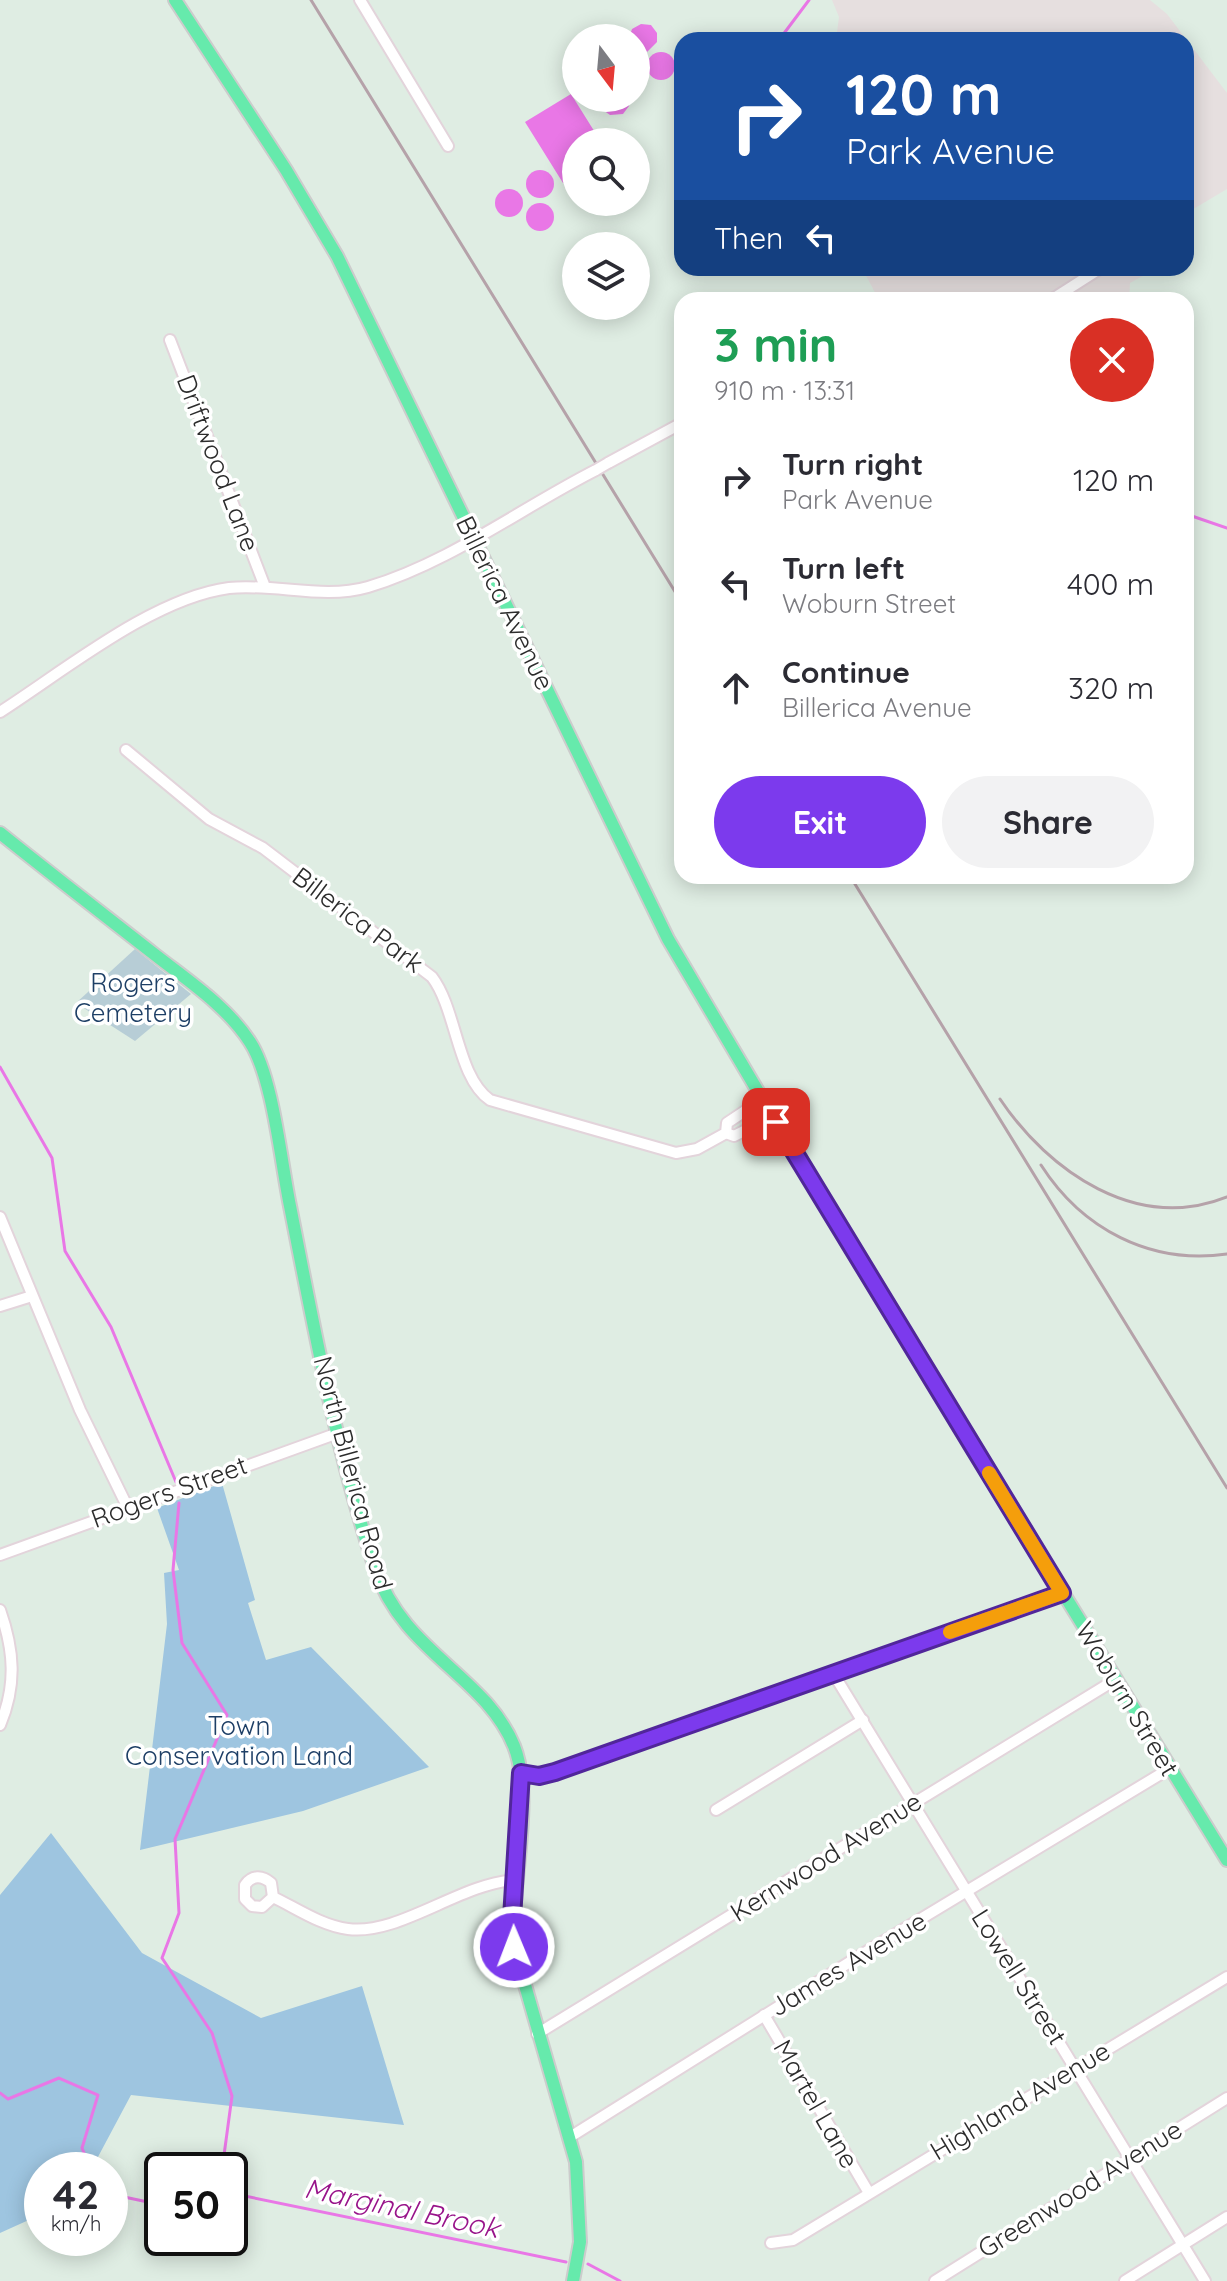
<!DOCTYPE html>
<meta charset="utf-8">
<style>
:root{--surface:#fff;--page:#f2f2f3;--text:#2b2b33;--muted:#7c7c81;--accent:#7c3aed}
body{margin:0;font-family:Quicksand,sans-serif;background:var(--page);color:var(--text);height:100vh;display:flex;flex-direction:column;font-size:30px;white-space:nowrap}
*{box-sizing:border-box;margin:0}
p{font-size:26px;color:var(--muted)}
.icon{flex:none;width:44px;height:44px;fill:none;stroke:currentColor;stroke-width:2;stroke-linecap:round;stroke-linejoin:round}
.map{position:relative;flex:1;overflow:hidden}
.drawer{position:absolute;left:674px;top:292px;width:520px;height:592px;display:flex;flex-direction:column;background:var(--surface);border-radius:24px;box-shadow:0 4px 20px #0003}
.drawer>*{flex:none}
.banner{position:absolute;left:674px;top:32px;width:520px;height:244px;border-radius:24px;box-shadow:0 4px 20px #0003;background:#1a4fa0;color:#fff;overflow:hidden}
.needle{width:52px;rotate:164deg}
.tools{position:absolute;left:562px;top:24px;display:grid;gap:16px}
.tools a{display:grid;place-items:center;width:88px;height:88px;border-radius:50%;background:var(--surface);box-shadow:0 4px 20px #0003;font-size:40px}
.speed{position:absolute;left:24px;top:2152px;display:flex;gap:16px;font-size:40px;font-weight:700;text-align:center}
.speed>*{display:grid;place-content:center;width:104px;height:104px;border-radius:50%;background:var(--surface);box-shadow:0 4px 20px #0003;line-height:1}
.speed small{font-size:20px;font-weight:400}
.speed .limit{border:4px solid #111;border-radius:12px;background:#fff;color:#111}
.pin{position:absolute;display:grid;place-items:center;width:68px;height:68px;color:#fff;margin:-34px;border-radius:16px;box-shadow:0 4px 12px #0006}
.me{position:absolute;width:88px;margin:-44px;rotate:359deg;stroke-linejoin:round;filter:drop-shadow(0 0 6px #0008)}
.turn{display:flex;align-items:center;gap:28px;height:168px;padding:0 40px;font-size:36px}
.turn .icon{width:104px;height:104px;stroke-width:2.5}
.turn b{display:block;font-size:56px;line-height:68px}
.then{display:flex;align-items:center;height:76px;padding:0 40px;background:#0003;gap:16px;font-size:30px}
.round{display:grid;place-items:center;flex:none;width:84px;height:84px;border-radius:42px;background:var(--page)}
.headline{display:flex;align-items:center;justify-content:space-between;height:136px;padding:0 40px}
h1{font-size:48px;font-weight:800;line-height:60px;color:#1e9e55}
.action{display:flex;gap:16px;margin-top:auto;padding:16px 40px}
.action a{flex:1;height:92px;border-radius:48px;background:var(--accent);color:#fff;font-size:32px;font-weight:800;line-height:92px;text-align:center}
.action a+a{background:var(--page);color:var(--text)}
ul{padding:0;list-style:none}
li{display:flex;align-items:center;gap:24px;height:104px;padding:0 40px}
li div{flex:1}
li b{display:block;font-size:30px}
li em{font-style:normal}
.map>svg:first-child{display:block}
.industrial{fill:#e6dfdf}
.green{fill:#9ec5e0}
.cemetery{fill:#b7cdd6}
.water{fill:#e977e6}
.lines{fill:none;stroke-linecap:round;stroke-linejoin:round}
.stream{stroke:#e977e6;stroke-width:3}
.minor-casing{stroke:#e3d4db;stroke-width:14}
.major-casing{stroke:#ccc;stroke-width:16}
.minor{stroke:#fff;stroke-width:10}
.major{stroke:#66eaac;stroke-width:12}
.rail{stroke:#b5a2a9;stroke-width:3}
.minor-bridge-casing{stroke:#e3d4db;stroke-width:14;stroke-linecap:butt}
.minor-bridge{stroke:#fff;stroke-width:10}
.route-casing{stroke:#51269a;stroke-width:20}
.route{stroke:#7c3aed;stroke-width:14}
.slow{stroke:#f59e0b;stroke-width:14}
.labels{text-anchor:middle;stroke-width:7;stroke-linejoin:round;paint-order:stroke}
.street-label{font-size:26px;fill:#2c2c2c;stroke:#fff}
.park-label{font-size:26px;fill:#1e3f66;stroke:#fff}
.water-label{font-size:28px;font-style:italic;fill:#98148a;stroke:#fff}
</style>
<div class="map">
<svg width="1227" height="2281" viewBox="0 0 1227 2281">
<rect width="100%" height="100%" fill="#dfede3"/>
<!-- industrial -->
<g class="industrial">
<polygon points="832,0 1150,0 1167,14 1227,93 1227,189 1190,211 1193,247 1186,251 1186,40 836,40 839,17"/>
<polygon points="862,268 1157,268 1130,283 1129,300 879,300"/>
</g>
<!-- green -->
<g class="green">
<polygon points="222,1483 255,1600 248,1603 266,1660 311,1647 429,1767 303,1811 140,1850 167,1624 164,1573 179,1570 157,1508"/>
<polygon points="51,1833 142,1953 261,2018 362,1986 404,2125 131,2095 91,2170 42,2170 42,2214 0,2233 0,1895"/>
</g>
<!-- cemetery -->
<polygon class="cemetery" points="135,949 191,994 135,1041 76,1003"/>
<!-- water -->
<g class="water">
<polygon points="641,24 651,25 657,33 657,42 647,52 636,50 636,38 629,38 632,29"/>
<circle cx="661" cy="66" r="14"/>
<polygon points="571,94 601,142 576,142 576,175 563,183 525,122"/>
<polygon points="601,98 629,98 629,106 623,114 610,115 603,110"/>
<circle cx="540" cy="184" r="14"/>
<circle cx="509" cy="203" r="14"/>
<circle cx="540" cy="217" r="14"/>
</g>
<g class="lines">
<!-- stream -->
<g class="stream">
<polyline points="779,40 809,0"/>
<polyline points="1186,514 1227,528"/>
<polyline points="0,1067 52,1158 65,1251 111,1327 176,1482"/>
<polyline points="179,1503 173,1570 182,1643 227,1715 175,1839 179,1913 162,1958 212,2033 232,2096 222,2170"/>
<polyline points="0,2093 8,2099 59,2078 98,2095 82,2148 91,2170"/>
<polyline points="230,2193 566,2262"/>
<polyline points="110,2194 162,2205"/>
<polyline points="588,2264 620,2281"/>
</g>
<defs>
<g id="minor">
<polyline points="360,0 448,146"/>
<polyline points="1051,300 1101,268"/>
<polyline points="170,340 265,587"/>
<polyline points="608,463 682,423"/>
<path d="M0 712C64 671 153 598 229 588 275 583 323 600 368 587 449 563 521 508 596 470"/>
<path d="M126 750 209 819 263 848 432 977C457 1010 457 1077 490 1100L676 1153 697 1149 726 1133 727 1123 763 1099"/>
<polyline points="726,1133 734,1136 758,1124 776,1122"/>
<polyline points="0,1217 80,1410 127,1506"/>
<polyline points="0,1306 32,1296"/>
<polyline points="0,1555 338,1433"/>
<path d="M0 1610C14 1650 17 1685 0 1725"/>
<polyline points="833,1673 1205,2281"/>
<polyline points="716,1810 863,1720"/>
<path d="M273 1897 262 1907 252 1906 245 1899V1885C252 1875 262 1875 271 1883L273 1897C296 1908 322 1926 348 1929 398 1936 461 1883 515 1880"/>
<polyline points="764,2015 869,2193"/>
<polyline points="537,2034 1115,1680"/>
<polyline points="570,2137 861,1955 1169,1769"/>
<polyline points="771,2243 793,2240 1227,1977"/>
<polyline points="935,2281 1227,2098"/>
<polyline points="1125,2281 1227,2217"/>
</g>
<g id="major">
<polyline points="175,0 286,170 337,256 668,939 828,1210 1227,1860"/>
<path d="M0 833C51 874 103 914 154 954 187 980 227 1006 250 1042 273 1077 281 1163 290 1206 314 1327 336 1451 375 1568 403 1653 485 1675 514 1746 535 1799 510 1886 514 1947L576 2162 580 2242 573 2281"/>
<polyline points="521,1773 539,1776 555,1772 1062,1593"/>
</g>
</defs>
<!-- minor casing -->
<use href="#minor" class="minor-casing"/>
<!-- major casing -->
<use href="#major" class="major-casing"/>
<!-- minor -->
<use href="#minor" class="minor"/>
<!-- major -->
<use href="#major" class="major"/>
<!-- rail -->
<g class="rail">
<polyline points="311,0 682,603"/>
<polyline points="850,876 1227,1488"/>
<path d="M1000 1099C1049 1172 1137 1233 1227 1197"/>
<path d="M1041 1165C1082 1229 1150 1265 1227 1254"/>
</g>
<defs>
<polyline id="minor-bridge" points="596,470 608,463"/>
</defs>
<!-- minor-bridge casing -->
<use href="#minor-bridge" class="minor-bridge-casing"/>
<!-- minor-bridge -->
<use href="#minor-bridge" class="minor-bridge"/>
</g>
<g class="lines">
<defs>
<polyline id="route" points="514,1947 512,1918 521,1773 539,1776 555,1772 1062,1593 776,1122"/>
</defs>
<!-- route casing -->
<use href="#route" class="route-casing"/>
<!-- route -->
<use href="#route" class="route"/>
<!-- slow -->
<polyline class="slow" points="950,1632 1062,1593 989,1473"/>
</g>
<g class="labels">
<!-- street labels -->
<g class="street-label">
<text transform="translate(218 463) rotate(69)" y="9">Driftwood Lane</text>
<text transform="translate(505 603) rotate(64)" y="9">Billerica Avenue</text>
<text transform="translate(358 920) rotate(37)" y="9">Billerica Park</text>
<text transform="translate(353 1473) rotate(75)" y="9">North Billerica Road</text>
<text transform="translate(169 1492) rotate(-20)" y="9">Rogers Street</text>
<text transform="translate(1127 1699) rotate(59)" y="9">Woburn Street</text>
<text transform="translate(826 1857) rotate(-32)" y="9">Kernwood Avenue</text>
<text transform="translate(848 1964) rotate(-31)" y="9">James Avenue</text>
<text transform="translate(1019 1977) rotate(58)" y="9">Lowell Street</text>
<text transform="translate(1020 2101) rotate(-31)" y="9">Highland Avenue</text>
<text transform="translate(816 2104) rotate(60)" y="9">Martel Lane</text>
<text transform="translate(1080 2189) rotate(-32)" y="9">Greenwood Avenue</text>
</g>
<!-- park labels -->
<g class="park-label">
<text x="133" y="992">Rogers<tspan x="133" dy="30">Cemetery</tspan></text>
<text x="239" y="1735">Town<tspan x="239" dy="30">Conservation Land</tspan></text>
</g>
<!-- water labels -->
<g class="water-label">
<text transform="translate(402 2208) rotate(12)" y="10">Marginal Brook</text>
</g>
</g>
</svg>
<div class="tools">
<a><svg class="needle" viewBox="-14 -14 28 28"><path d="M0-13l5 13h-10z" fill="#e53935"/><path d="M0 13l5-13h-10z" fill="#7c7c81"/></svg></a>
<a><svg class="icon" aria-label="search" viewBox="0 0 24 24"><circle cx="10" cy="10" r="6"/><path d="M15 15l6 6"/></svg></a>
<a><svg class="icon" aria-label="layers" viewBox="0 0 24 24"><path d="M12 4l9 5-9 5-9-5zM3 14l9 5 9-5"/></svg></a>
</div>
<div class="speed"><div>42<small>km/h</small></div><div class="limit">50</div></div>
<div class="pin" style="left:776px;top:1122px;background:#d93025"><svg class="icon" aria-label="arrive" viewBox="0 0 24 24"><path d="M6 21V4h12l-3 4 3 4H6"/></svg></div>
<svg class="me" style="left:514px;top:1947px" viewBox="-20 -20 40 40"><circle r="17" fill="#7c3aed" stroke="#fff" stroke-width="3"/><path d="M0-11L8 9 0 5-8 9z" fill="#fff"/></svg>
<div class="banner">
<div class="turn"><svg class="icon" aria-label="right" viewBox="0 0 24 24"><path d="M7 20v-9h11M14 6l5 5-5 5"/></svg><div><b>120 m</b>Park Avenue</div></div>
<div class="then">Then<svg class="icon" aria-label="left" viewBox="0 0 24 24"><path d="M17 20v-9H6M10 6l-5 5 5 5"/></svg></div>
</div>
<section class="drawer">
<div class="headline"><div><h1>3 min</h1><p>910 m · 13:31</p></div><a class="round" style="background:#d93025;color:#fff"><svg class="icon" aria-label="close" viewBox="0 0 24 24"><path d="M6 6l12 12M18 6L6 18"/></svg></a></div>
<ul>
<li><svg class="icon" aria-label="right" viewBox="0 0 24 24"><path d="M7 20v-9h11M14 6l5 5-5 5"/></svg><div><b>Turn right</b><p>Park Avenue</p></div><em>120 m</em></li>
<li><svg class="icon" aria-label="left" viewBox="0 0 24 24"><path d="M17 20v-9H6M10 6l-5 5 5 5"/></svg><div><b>Turn left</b><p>Woburn Street</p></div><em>400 m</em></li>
<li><svg class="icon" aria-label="ahead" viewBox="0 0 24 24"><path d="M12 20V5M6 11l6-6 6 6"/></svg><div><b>Continue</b><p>Billerica Avenue</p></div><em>320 m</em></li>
</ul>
<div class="action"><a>Exit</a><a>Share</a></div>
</section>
</div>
